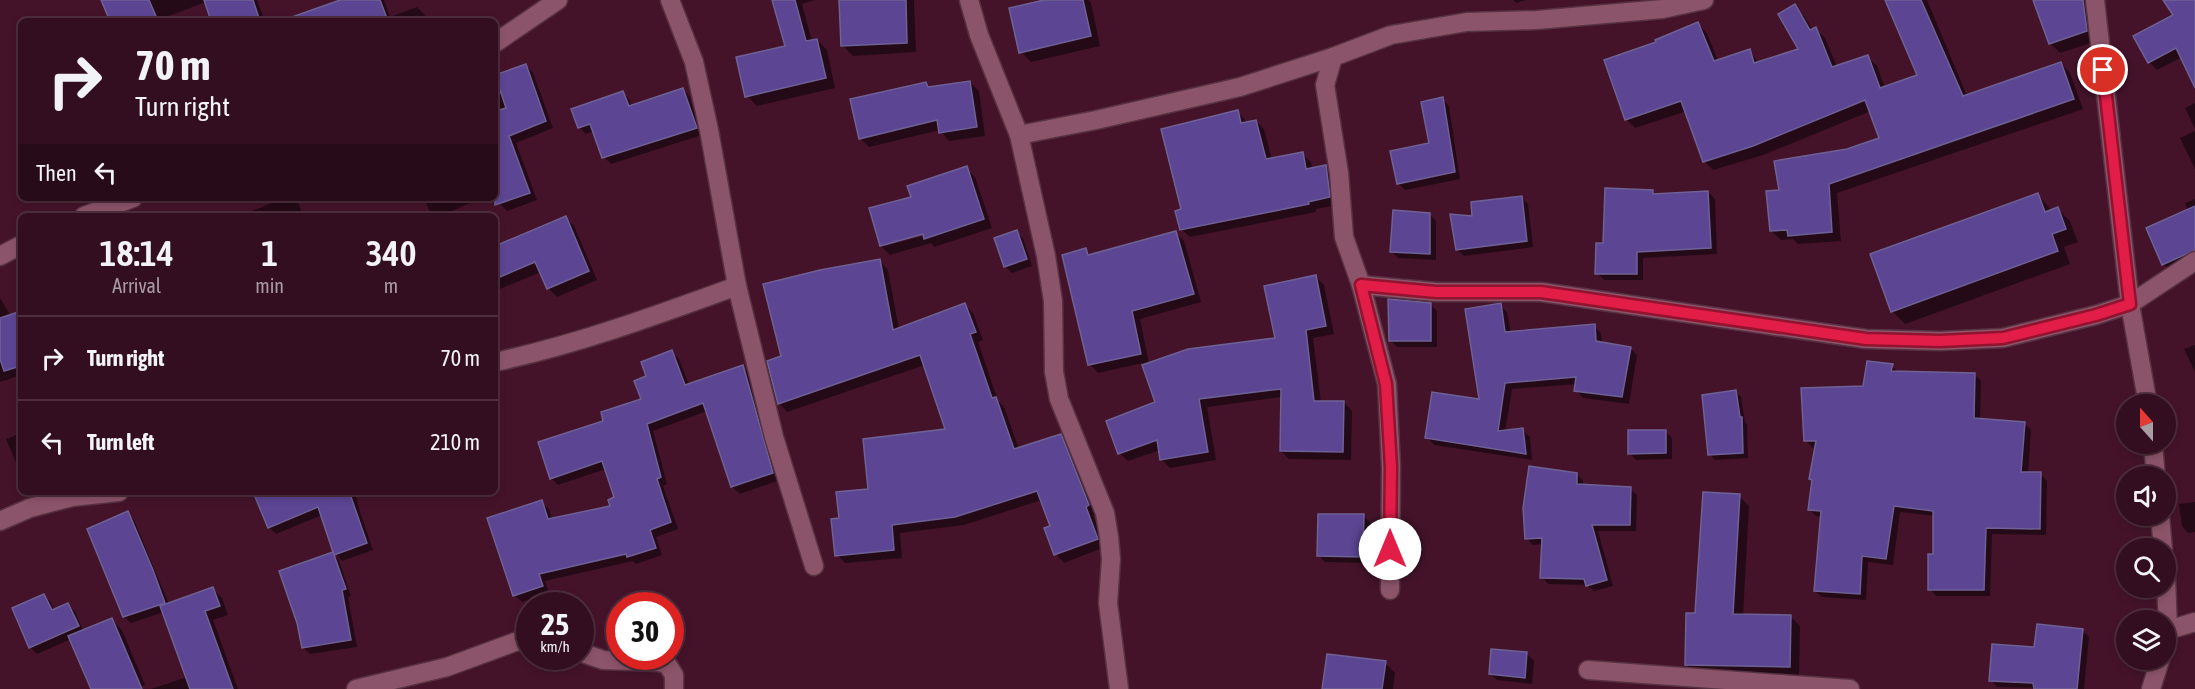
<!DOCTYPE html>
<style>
:root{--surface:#330e20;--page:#3e1c2d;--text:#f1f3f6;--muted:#a99ca5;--line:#4e2e3e}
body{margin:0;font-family:"Asap Condensed",sans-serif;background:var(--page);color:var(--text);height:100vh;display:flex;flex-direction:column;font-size:22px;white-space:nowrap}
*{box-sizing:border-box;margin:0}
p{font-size:20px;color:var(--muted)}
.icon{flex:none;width:33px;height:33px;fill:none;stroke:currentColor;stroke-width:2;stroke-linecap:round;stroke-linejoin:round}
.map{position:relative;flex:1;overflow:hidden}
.drawer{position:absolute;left:18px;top:213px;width:480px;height:282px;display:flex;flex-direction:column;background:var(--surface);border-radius:9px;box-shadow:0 3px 9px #0003,0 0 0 2px var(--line)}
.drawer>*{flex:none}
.guide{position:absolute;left:18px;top:18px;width:480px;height:183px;border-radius:9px;box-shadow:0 3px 9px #0003,0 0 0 2px var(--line);background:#330e20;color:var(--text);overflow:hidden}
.needle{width:39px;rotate:339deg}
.fabs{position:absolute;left:2116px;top:394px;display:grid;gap:12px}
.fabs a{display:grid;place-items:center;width:60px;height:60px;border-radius:50%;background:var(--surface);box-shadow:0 3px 9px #0003,0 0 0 2px var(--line);font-size:30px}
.speed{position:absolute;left:516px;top:592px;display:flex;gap:12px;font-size:30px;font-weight:700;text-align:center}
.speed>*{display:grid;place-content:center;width:78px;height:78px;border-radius:50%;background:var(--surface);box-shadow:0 3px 9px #0003,0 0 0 2px var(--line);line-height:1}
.speed small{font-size:15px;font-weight:400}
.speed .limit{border:9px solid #d22;background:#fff;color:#111}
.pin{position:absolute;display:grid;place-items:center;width:51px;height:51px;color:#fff;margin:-26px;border:3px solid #fff;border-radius:50%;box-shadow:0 2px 6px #0007}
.me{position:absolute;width:66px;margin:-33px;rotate:0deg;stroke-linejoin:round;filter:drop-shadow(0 0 4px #0008)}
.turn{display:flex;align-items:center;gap:21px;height:126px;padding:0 18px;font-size:27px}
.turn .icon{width:78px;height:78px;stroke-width:2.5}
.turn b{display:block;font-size:42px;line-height:51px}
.then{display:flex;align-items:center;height:57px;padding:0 18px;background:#0003;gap:12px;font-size:22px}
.eta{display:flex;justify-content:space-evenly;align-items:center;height:102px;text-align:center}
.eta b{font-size:36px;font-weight:600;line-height:42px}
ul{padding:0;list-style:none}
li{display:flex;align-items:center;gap:18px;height:84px;padding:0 18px;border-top:2px solid var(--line)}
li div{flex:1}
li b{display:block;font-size:22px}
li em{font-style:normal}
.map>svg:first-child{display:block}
.shadow{fill:#0007;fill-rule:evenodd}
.building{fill:#5c4593;stroke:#6e6195;stroke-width:1.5}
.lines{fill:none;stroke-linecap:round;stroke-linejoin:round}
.minor-casing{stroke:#573242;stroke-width:21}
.minor{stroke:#8c546a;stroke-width:18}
.route-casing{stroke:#92132f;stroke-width:15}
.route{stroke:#e11d48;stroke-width:10}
</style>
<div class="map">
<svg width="2195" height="689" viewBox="0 0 2195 689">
<rect width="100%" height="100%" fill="#44132a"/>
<!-- shadow -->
<g class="shadow">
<polygon points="103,0 257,0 265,21 213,21 206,2 161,19 162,21 112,21"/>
<polygon points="343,0 384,0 390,17 417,7 425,15 428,21 293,21"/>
<polygon points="777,0 815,0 802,4 812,41 817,40 827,50 835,88 757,106 747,96 787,47"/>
<polygon points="841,0 914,0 916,52 853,56 843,46"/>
<polygon points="1050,0 1088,0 1091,3 1100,46 1031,62 1021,52"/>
<polygon points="1513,0 1526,0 1516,3"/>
<polygon points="1887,0 1927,0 1967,96 2061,63 2070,73 2083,109 1837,193 1841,241 1798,244 1793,239 1781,240 1771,231 1781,191 1847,151 1881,139 1871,111 1763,155 1713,170 1704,161 1687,111 1635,128 1626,119 1658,43 1697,24 1707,33 1718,61 1749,51 1759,63 1800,50 1795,6 1804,16 1813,30 1816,29 1825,38 1837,67 1868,57 1877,66 1885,88 1919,76"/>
<polygon points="2035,0 2088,0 2097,41 2060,53 2050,43"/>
<polygon points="2172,0 2195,0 2195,84 2182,57 2157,70 2149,62 2175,15"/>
<polygon points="526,65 533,73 553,128 516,143 537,200 507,211 499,203 495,192 495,76"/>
<polygon points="970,82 979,91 985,136 949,141 940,130 869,147 860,138 926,83 931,88"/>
<polygon points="683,89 689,96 702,135 611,164 604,157 595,131 586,134 579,127 623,92 629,99 632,106"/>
<polygon points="1442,99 1449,106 1460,179 1405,190 1398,183 1431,144"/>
<polygon points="2195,103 2195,129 2185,108"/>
<polygon points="1237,111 1245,120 1246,124 1256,121 1264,129 1272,160 1302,154 1311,162 1312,169 1326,166 1334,174 1337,205 1316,209 1316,212 1190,237 1181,229 1182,210"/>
<polygon points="2195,131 2195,169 2180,138"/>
<path d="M966 168 975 177 992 228 934 247 931 243 890 255 881 246 912 198ZM930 231V234L885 246V243Z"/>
<polygon points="1652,192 1656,195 1708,192 1715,199 1717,254 1643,258 1643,280 1604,280 1597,273 1605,244"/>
<polygon points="2038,195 2052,211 2058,209 2070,221 2078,242 2064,247 2070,264 1905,324 1892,311"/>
<polygon points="1521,197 1528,204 1533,247 1464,256 1457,249 1474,217"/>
<polygon points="284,198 294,198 298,202 303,216 248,216 247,213"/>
<polygon points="424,198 481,198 441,216 435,216 429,210"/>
<polygon points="2195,199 2195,261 2172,273 2163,264 2188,211 2185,203"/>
<polygon points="1429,214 1436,221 1436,260 1398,258 1391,251"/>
<polygon points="565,218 574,226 597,280 557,297 548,288 541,272 495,291 495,247"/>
<polygon points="1016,232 1023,238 1032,266 1012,273 1005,266"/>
<polygon points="1176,233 1184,241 1201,302 1140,319 1149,364 1276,340 1316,277 1324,285 1334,334 1313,338 1321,402 1344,402 1352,411 1351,460 1289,459 1281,451 1282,397 1207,407 1216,460 1170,468 1162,460 1160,450 1128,461 1119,453 1157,403 1143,363 1098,373 1090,364 1086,250 1092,256"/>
<polygon points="880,261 888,270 899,329 965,305 973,313 983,340 978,342 998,401 1004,407 1019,449 1060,436 1069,444 1097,514 1093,515 1105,547 1064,563 1056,554 1052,527 1042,500 964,525 900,533 902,558 845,563 837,555 840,519 870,490 947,430 925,365 787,412 779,403 783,357"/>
<polygon points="0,298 11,316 21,312 21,375 0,382"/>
<polygon points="1430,304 1437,311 1437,347 1397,347 1390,340"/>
<polygon points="1500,305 1507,312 1511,333 1594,326 1601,333 1602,343 1630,348 1637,355 1629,404 1583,398 1576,390 1577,384 1512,389 1505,432 1523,430 1530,437 1532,460 1434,445 1427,437 1480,401"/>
<polygon points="2195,345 2195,372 2184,349"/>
<polygon points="672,352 679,359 689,385 743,367 750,374 780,480 740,494 732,487 707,411 653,431 667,484 663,486 678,529 656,537 662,555 636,564 633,561 545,581 549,593 522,602 514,595 541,502 549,509 552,519 612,507 616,498 606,469 558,485 551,478 605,422 642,400 648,377"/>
<polygon points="1892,366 1899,373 1975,375 1981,381 1980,420 2024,423 2031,430 2028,474 2040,474 2047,481 2046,535 1992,534 1990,596 1936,596 1930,589 1934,556 1935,516 1900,512 1893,565 1868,562 1866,600 1822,597 1815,591 1822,517 1816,516 1809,509 1813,481 1811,479 1816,447 1813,448 1806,441 1864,387"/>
<polygon points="1735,391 1741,397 1745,422 1747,424 1748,458 1715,460 1710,454"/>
<polygon points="1665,431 1672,438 1672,459 1636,460 1630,453"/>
<polygon points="21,433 21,474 6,439"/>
<polygon points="1577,474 1583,481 1583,486 1630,489 1637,495 1636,531 1598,531 1613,586 1594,591 1587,585 1548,584 1542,577 1543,544 1533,545 1526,538"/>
<polygon points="255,492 355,492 360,512 373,550 342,561 337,555 351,596 348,597 357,647 310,654 304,648 332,554 338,559 322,515 276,534 269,527"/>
<polygon points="1739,496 1749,506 1743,616 1790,616 1800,626 1799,676 1696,674 1686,664 1697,615"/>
<polygon points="2195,502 2195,532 2188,533 2182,526 2179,504"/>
<polygon points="127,513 134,520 169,604 213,589 222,598 228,615 213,620 238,689 151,689 187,677 164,612 131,623 124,617"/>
<polygon points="1363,516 1370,522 1369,563 1325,562 1318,555"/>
<polygon points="44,595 51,602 54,611 68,605 75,611 83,631 112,620 122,630 145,685 136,689 92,689 71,639 37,654 30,647"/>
<polygon points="2082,630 2089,637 2084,689 1997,687 1991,680"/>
<polygon points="1527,654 1534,661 1532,684 1497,680 1490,674"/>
<polygon points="1385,663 1395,673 1393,689 1324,689"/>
</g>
<!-- building -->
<g class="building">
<polygon points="101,0 149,0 158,21 110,21"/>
<polygon points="204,0 253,0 260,21 211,21"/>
<polygon points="340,0 380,0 388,21 289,21 289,18"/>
<polygon points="772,0 795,0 806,41 817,39 826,78 745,97 736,57 785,46"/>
<polygon points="839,0 906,0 907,43 841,46"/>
<polygon points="1044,0 1083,0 1091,36 1019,53 1009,8"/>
<polygon points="1885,0 1921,0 1963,96 2061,62 2074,99 1829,184 1832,232 1788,236 1787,230 1770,231 1766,191 1779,190 1774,161 1847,149 1879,138 1865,100 1753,146 1703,162 1681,101 1625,120 1604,60 1656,42 1655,40 1698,22 1714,61 1750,49 1754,63 1798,49 1778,14 1795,4 1810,30 1816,27 1832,67 1868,55 1880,88 1917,75"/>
<polygon points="2033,0 2083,0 2087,31 2049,44"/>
<polygon points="2163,0 2195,0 2195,88 2176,48 2148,63 2133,36 2173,15"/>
<polygon points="526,64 546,121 509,136 530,193 495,205 495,105 497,104 499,110 506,108 495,75"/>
<polygon points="970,81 977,127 939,133 937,120 859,139 850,99 926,82 928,87"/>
<polygon points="683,88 697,128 602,158 590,124 578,128 571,109 623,91 629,106"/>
<polygon points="1443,97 1455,172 1397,184 1390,151 1429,143 1421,102"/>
<polygon points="1238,110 1241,123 1256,120 1266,159 1303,152 1306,169 1326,165 1330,197 1308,202 1309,204 1180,230 1175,211 1181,209 1161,129"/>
<polygon points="967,166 984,219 924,239 923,234 880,246 869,208 911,197 907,186"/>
<polygon points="1605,188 1653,190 1653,194 1708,191 1711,248 1637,252 1637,274 1595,274 1596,243 1603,243"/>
<polygon points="2038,193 2045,212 2058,207 2066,229 2052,234 2058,251 1891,312 1870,254"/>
<polygon points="1522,196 1527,241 1456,250 1450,214 1472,216 1471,202"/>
<polygon points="2195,206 2195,250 2162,265 2146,228"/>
<polygon points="1393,210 1430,213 1430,254 1390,252"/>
<polygon points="566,216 589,271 547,289 535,262 495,279 495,246"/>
<polygon points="1017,230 1027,259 1004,267 994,238"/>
<polygon points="1176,231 1194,294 1132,311 1141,354 1088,365 1062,255 1086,248 1088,255"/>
<polygon points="880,259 893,330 965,303 976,332 970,334 992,398 996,397 1014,449 1061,434 1089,505 1086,507 1098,539 1054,555 1044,528 1050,526 1037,491 955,517 892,525 894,550 835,556 831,519 839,518 836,492 868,489 863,439 945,429 920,355 778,404 767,361 781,356 763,284 820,270"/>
<polygon points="1316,275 1326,326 1306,330 1314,401 1344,401 1343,452 1280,451 1281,389 1199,399 1208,452 1160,460 1157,440 1118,454 1106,421 1155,402 1142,365 1188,349 1275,338 1264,286"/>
<polygon points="1388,299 1431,303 1431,341 1389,341"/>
<polygon points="1501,303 1505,332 1595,324 1596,341 1631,347 1622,397 1574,391 1576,377 1505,383 1498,431 1523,428 1526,454 1425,438 1432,392 1479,399 1465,309"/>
<polygon points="21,311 21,366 4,371 0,359 0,318"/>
<polygon points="672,350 685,385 743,365 773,473 731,487 703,403 647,424 661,477 657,479 671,522 650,530 656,548 627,557 626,554 539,574 543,586 513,596 487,518 542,500 548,519 610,506 608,500 614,497 602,461 550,479 538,442 603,421 601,412 641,399 634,381 646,376 641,362"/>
<polygon points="1867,361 1893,364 1891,371 1975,373 1974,418 2025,422 2021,472 2041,472 2040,529 1986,528 1984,590 1928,590 1928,554 1933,554 1933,511 1894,506 1886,559 1862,556 1860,594 1814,591 1821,511 1808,510 1812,480 1809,479 1816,441 1804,441 1801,388 1863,386"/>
<polygon points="1736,390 1740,417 1742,417 1743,453 1708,455 1702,395"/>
<polygon points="1628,430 1666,430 1666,453 1628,454"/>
<polygon points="1529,466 1577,473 1577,484 1631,487 1630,525 1592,525 1607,580 1586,586 1584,579 1540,578 1542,538 1525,539 1523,508"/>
<polygon points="253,492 354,492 350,494 367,543 334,555 318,507 268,528"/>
<polygon points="1703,492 1740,494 1733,614 1791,615 1790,667 1685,665 1686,613 1695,613"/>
<polygon points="128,511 153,570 165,603 123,617 87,529"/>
<polygon points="1318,514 1364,514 1363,557 1317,556"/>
<polygon points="333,552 346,589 342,590 351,640 302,648 297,623 279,571"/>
<polygon points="213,587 220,606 205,611 233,689 190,689 160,606"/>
<polygon points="44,594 52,610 68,603 79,626 29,648 12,608"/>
<polygon points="112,618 142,689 91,689 68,636"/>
<polygon points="2037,624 2083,629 2077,689 2034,689 2033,683 1989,681 1992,644 2034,647"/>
<polygon points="1491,649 1527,652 1525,678 1489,674"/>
<polygon points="1327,654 1386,661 1382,689 1322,689"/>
</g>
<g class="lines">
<defs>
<g id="minor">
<polyline points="670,0 694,62 709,130 737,286 774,437 814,566"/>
<polyline points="969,0 979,35 1019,135 1096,120 1240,87 1333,57 1391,35 1467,22 1537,20 1663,9 1704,0"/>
<polyline points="2095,0 2130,304 2148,405"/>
<polyline points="495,43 558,0"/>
<polyline points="1333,57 1325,85 1339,173 1344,237 1361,285 1387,384 1391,467 1390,590"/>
<polyline points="1019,135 1046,256 1053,301 1054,372 1059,399 1105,513 1109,537 1111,559 1108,603 1119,689"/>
<polyline points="84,216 133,198"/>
<polyline points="0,256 21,245"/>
<polyline points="1361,285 1436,292 1541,292 1866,339 1940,341 2003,338 2096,315 2130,304 2195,261"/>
<path d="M495 362C579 344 657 315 737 286"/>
<polyline points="2153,444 2156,477"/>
<polyline points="2160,516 2163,549"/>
<polyline points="0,521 30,508 72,497 119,492"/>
<polyline points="2166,577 2168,630 2166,637"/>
<polyline points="2168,630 2195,622"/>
<polyline points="580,652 603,660 659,662 667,664 674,675 674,689"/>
<polyline points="1588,670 1850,689"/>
<polyline points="356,689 447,667 515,642 530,640"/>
<polyline points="2151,689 2160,660"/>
</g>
</defs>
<!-- minor casing -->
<use href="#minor" class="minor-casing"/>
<!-- minor -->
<use href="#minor" class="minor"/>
</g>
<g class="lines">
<defs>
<polyline id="route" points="1390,549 1391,467 1386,384 1361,285 1436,292 1541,292 1866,339 1940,341 2003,338 2096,315 2130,304 2103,70"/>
</defs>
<!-- route casing -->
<use href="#route" class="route-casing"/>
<!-- route -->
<use href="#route" class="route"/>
</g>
</svg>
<div class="fabs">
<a><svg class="needle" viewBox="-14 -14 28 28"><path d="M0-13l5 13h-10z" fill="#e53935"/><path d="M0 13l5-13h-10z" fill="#a99ca5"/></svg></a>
<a><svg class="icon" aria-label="sound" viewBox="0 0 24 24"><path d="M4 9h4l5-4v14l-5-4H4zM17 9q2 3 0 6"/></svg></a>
<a><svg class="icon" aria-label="search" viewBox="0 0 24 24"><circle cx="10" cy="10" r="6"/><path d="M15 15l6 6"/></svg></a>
<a><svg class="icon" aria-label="layers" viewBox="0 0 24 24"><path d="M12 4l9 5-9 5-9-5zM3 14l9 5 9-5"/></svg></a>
</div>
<div class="speed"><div>25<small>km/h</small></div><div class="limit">30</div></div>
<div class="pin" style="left:2103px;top:70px;background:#d93025"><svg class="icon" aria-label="arrive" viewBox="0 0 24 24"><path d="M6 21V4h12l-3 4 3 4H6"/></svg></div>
<svg class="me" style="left:1390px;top:549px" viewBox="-20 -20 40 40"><circle r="19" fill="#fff"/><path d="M0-13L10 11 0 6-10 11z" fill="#e11d48"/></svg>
<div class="guide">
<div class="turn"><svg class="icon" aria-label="right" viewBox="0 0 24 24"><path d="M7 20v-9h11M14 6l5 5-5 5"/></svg><div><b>70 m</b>Turn right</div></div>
<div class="then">Then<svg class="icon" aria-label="left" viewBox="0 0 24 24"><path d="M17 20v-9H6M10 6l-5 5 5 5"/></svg></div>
</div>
<section class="drawer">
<div class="eta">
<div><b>18:14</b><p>Arrival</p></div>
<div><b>1</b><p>min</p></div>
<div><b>340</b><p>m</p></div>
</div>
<ul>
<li><svg class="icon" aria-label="right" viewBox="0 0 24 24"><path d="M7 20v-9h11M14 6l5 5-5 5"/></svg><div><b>Turn right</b></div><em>70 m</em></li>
<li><svg class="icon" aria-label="left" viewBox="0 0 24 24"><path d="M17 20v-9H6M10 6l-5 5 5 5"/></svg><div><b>Turn left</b></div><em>210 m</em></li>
</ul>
</section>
</div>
